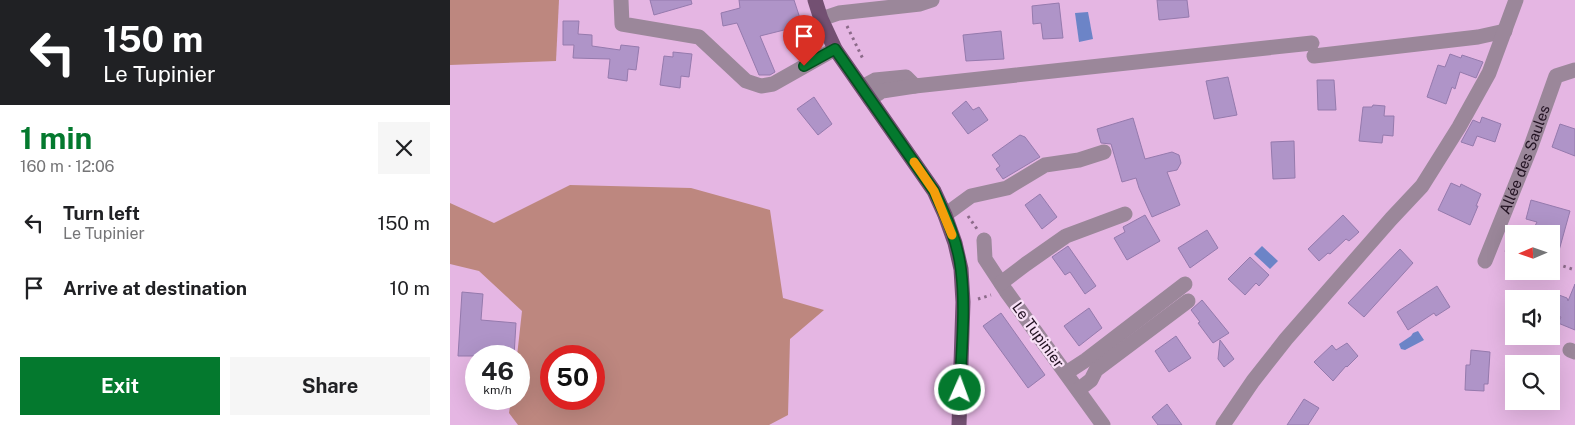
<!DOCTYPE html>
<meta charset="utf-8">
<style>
:root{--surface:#fff;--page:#f6f6f6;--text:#202124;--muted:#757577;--accent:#04792e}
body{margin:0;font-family:"Public Sans",sans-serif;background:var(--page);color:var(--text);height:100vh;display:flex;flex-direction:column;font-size:19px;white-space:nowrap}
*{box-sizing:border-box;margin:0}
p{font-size:16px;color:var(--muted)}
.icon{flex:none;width:28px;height:28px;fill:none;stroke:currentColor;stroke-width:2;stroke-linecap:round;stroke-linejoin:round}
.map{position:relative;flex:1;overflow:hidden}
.panel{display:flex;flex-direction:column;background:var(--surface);width:450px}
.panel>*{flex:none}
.top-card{background:#202124;color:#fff;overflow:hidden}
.needle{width:32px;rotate:268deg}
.controls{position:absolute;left:1055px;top:225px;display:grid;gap:10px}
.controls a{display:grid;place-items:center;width:55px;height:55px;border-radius:0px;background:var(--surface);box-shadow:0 5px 20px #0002;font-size:25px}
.speed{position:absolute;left:15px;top:345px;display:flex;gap:10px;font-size:25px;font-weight:700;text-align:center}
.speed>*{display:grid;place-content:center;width:65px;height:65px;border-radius:50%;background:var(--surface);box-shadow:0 5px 20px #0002;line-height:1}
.speed small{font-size:12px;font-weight:400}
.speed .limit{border:8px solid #d22;background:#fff;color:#111}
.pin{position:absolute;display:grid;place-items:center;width:42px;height:42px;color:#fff;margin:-51px -21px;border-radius:50% 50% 50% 0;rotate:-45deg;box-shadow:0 0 5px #0007}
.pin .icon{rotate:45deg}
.me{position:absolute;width:55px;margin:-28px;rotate:2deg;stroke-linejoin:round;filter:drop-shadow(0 0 4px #0008)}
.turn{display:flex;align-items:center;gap:18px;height:105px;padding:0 20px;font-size:22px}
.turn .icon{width:65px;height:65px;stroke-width:2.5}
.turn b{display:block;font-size:35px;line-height:42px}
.round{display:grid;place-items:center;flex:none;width:52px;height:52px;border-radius:0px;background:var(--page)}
.headline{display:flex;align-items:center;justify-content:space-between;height:85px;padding:0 20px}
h1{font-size:30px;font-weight:700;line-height:38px;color:var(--accent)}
.cta{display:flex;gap:10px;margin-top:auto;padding:10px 20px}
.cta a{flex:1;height:58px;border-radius:0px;background:var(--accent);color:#fff;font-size:20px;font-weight:700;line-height:58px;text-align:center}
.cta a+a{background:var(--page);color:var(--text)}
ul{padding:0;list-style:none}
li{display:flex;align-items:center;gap:15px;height:65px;padding:0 20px}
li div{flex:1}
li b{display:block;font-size:19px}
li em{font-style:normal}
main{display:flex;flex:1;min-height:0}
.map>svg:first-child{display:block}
.green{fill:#bd877f;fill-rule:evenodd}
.water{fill:#6c84c7}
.building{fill:#af94c8;stroke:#957aad}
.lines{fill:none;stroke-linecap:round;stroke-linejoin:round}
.path{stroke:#8b6a89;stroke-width:3;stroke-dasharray:2.5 4;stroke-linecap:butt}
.minor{stroke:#9b879a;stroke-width:15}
.major{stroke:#735072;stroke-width:15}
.route-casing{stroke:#034f1e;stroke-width:12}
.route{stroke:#04792e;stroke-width:9}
.slow{stroke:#f59e0b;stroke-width:9}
.labels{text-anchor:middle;stroke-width:4.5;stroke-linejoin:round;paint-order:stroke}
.street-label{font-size:15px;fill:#221222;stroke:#f8e0f7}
</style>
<main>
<section class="panel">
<div class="top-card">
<div class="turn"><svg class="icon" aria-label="left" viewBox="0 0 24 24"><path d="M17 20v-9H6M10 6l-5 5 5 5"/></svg><div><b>150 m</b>Le Tupinier</div></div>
</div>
<div class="headline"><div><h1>1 min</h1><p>160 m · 12:06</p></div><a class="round"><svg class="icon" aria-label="close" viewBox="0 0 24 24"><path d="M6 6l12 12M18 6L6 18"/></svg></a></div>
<ul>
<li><svg class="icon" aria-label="left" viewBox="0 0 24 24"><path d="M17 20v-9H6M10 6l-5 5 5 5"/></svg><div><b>Turn left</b><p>Le Tupinier</p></div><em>150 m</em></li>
<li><svg class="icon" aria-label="arrive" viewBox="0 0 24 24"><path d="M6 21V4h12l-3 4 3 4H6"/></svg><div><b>Arrive at destination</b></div><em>10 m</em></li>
</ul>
<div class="cta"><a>Exit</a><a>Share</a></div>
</section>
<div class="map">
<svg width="1125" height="425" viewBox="0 0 1125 425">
<rect width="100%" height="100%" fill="#e5b6e3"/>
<!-- green -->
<g class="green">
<polygon points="0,0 109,0 106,61 0,65"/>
<path d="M120 185 241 188 320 210 333 298 374 310 340 339 338 415 319 425H68L59 413 61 399H69V356H67L72 311 29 271 0 264V203L44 223ZM101 356H144V399H101Z"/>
</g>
<!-- water -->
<g class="water">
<polygon points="638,12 643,39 629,42 625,13"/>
<polygon points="812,246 828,261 820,269 804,254"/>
<polygon points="968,331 974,340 955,350 951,349 949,344 961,336 963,333"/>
</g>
<!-- building -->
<g class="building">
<polygon points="200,0 241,0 242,4 204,15"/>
<polygon points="289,0 344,0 361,52 348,59 338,29 310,36 325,72 320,75 309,75 287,23 273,26 271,13 290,8"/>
<polygon points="707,0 737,0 739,17 709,20"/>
<polygon points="609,3 613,38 593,39 591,23 583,24 582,6"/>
<polygon points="113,21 129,21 128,34 142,35 142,46 170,50 171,45 189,47 186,70 178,69 177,81 158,78 160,59 123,58 124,45 113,45"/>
<polygon points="551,31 554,59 516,61 513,35"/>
<polygon points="223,52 242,54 239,77 231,76 230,88 210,85 214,56 223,57"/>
<polygon points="1000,54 1011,58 1012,55 1033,62 1026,78 1010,72 1005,89 1002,87 996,104 977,97 988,65 995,67"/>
<polygon points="778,77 787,115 764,119 756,81"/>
<polygon points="867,80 884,80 886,110 868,110"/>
<polygon points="364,97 382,124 368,135 347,109"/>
<polygon points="516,101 523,110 529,107 538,120 518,134 502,113"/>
<polygon points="923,105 935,106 934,116 944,116 943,136 933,135 932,143 909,141 913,107 922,107"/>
<polygon points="1032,117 1051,124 1045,142 1027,136 1023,146 1011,142 1023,120 1030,123"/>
<polygon points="683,118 695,159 722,152 729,155 731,163 727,170 717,172 730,205 702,217 689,188 686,178 672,182 661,144 651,143 647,129"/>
<polygon points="1110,124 1125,129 1125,156 1102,147"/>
<polygon points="570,135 575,137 590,157 553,179 546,169 550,166 542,155"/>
<polygon points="844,141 845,178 823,179 821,142"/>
<polygon points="1001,183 1010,187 1011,184 1031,194 1026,206 1028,206 1020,225 988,210"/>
<polygon points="590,194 607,217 592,229 575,205"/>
<polygon points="1081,200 1120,211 1105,265 1101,264 1101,234 1090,234 1091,229 1085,226 1087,222 1076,219"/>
<polygon points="695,215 710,241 677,260 664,238 675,232 673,227"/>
<polygon points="893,215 909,232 899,241 896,239 880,254 878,253 869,261 858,249"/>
<polygon points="757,230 768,248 740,268 728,248"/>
<polygon points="618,246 646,286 635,294 620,272 615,275 602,257"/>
<polygon points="950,249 963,263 914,317 898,303"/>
<polygon points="800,257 819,275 809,286 806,283 795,295 778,279"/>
<polygon points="1125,284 1125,330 1108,323 1111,317 1101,313 1101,292 1117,298 1118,301"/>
<polygon points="987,286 1000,307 986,316 984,313 958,330 947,312"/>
<polygon points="12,292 33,294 31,320 66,323 64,356 8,356"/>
<polygon points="752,300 779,333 763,343 748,323 750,322 741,310"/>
<polygon points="639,308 652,328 629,346 614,326"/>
<polygon points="551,313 595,375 578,388 533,326"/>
<polygon points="726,336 741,358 719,372 705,351"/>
<polygon points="770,340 784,359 774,367 768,359"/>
<polygon points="897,343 908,356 897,367 896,366 883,381 864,362 882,345 886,350"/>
<polygon points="1021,350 1040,352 1038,384 1034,384 1034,391 1015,390 1016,365 1020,365"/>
<polygon points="854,399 869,408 858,425 837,425"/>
<polygon points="717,404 732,425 708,425 702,417"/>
</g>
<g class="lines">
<!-- path -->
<g class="path">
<polyline points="397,26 413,59"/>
<polyline points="518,216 527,229"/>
<polyline points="1055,250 1064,252"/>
<polyline points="1101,262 1125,270"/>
<polyline points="528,299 541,295"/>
</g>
<!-- minor -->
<g class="minor">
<polyline points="171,0 172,24 249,37 296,81 311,86 323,84 385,49"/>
<polyline points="371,19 389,13 470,4 482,0"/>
<polyline points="864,56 1028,37 1055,31"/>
<polyline points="412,87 425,80 456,77 465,86"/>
<polyline points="420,99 432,91 465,86 862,43"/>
<polyline points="495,215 521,196 557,188 595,165 629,160 654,152"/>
<polyline points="534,240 535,259 556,291 653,425"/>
<path id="s1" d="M1035 261 1080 149 1106 76 1125 70"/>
<polyline points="551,283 576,264 616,236 675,214"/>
<polyline points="1120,350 1125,352"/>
<polyline points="616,373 636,360 735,284"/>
<polyline points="628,390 641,380 646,370 738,301"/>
<polyline points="773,425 803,381 836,339 941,219 972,186 1009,127 1039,73 1066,0"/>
</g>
<!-- major -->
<polyline class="major" points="365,0 371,19 385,49 484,191 495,215 505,243 511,269 513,302 509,425"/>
</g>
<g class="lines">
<defs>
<path id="route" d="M354 66 385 49 484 191C496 216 508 242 511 270 516 310 511 351 510 390"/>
</defs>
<!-- route casing -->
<use href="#route" class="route-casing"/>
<!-- route -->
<use href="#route" class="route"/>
<!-- slow -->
<polyline class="slow" points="464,162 484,191 502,235"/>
</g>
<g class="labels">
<!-- street labels -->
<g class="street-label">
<text dy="5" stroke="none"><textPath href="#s1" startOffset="109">Allée des Saules</textPath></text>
<text transform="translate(588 335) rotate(54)" y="5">Le Tupinier</text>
</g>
</g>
</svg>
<div class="controls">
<a><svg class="needle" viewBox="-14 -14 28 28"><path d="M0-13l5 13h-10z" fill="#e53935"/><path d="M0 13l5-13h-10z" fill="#757577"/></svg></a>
<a><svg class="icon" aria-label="sound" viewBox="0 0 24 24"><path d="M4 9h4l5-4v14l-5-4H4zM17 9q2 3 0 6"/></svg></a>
<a><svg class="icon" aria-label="search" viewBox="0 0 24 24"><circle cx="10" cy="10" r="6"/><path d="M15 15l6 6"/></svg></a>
</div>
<div class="speed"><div>46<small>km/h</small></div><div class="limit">50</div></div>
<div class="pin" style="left:354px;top:66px;background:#d93025"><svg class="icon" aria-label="arrive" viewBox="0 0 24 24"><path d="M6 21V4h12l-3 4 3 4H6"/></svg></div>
<svg class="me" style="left:510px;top:390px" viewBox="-20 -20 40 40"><circle r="17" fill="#04792e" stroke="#fff" stroke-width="3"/><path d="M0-11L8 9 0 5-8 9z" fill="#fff"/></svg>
</div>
</main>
